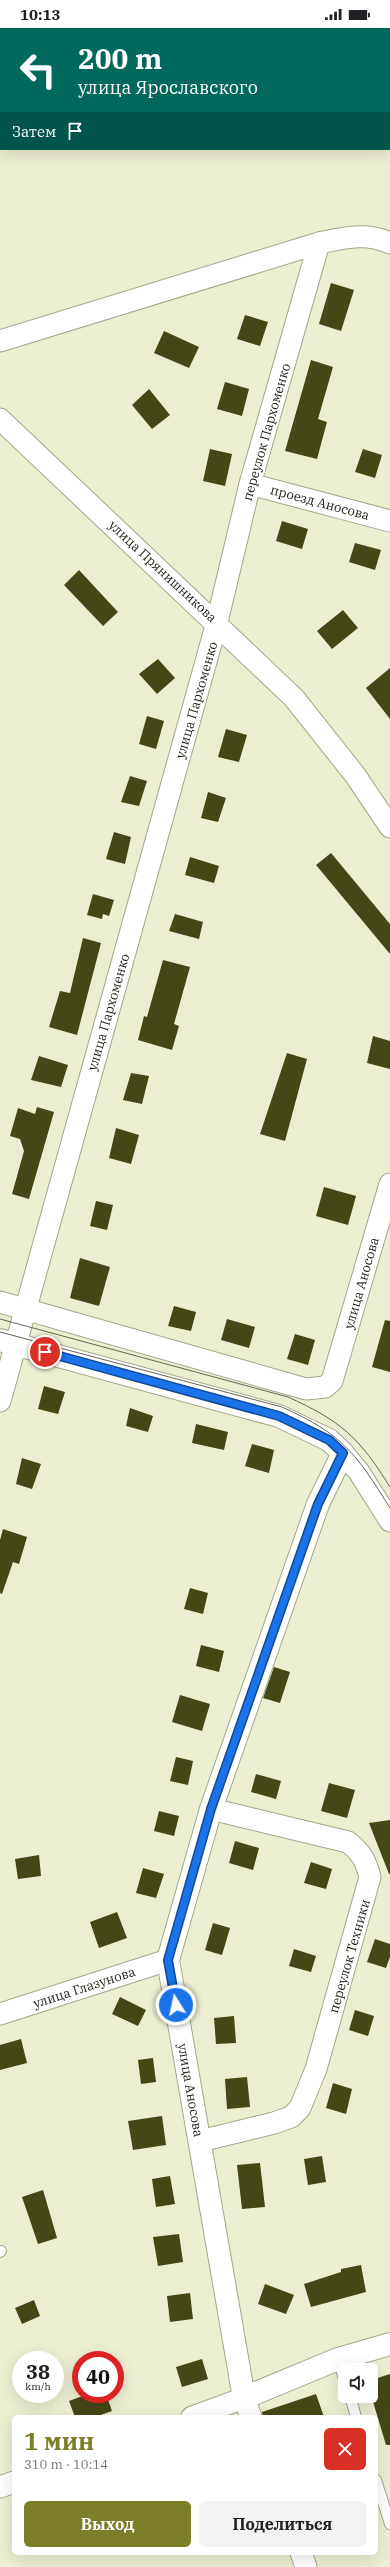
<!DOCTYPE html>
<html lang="ru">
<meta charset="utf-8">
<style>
:root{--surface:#fff;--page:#f2f2f2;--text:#202124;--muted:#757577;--accent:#7d7f28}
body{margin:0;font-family:"IBM Plex Serif",serif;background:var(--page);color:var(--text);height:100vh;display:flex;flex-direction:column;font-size:15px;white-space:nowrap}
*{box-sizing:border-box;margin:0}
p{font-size:13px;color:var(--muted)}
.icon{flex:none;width:22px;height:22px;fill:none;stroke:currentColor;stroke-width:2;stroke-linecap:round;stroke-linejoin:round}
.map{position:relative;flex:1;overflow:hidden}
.side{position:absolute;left:12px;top:2387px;width:366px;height:140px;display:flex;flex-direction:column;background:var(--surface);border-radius:6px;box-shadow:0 4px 16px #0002}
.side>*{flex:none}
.banner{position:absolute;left:0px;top:0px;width:390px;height:122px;box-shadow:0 4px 16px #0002;background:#00695c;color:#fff;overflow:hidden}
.controls{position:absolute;left:338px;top:2335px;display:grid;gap:8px}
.controls a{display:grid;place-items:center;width:40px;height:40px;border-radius:6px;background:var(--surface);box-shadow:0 4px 16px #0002;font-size:20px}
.speed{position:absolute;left:12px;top:2323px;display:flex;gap:8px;font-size:20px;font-weight:700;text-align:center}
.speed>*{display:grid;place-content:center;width:52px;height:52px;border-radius:50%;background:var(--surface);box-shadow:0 4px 16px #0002;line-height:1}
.speed small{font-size:10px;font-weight:400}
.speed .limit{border:6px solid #d22;background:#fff;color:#111}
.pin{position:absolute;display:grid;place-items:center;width:34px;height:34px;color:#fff;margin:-17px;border:2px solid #fff;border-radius:50%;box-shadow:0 1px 4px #0007}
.me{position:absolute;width:44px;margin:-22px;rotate:350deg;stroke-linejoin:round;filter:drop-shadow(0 0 3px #0008)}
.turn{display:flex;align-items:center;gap:14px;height:84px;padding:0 12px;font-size:18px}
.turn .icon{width:52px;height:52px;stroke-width:2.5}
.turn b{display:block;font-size:28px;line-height:34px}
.then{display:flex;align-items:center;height:38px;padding:0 12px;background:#0003;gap:8px;font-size:15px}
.round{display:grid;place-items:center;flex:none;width:42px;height:42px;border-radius:6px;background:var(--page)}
.summary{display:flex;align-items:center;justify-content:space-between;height:68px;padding:0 12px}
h1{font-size:24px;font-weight:700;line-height:30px;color:var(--accent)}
.primary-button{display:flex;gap:8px;margin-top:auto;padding:8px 12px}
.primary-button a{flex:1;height:46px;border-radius:6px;background:var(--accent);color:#fff;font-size:16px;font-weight:700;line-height:46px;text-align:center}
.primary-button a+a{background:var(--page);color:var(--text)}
.status{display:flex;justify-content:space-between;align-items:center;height:28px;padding:0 20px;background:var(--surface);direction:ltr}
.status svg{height:11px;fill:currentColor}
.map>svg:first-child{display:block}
.building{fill:#464717}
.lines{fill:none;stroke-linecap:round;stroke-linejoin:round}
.service-casing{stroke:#a4a68b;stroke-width:12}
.minor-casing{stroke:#a4a68b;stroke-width:23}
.tertiary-casing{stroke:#a4a68b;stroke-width:24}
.service{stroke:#fff;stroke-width:10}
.minor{stroke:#fff;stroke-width:21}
.tertiary{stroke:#fff;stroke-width:22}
.tram{stroke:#636554;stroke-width:1}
.route-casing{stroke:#114b97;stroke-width:10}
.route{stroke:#1a73e8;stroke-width:7}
.labels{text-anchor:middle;stroke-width:4;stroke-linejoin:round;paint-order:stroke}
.street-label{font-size:13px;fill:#1b1c12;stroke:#fff}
</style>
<div class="status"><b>10:13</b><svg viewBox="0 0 49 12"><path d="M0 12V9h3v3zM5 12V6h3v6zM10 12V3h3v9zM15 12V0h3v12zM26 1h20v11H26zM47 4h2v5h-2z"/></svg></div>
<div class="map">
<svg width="390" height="2539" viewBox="0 0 390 2539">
<rect width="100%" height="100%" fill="#eceed2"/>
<!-- building -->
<g class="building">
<polygon points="331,255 354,262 341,303 319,296"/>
<polygon points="245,287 268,294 260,318 237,311"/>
<polygon points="164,303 199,319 189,340 154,325"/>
<polygon points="311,332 333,339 318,391 327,394 317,431 285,423"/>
<polygon points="225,354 249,361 242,388 217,381"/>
<polygon points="149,361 170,387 152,401 132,377"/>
<polygon points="210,421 232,426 225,458 203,453"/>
<polygon points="363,421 382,427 375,450 355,444"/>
<polygon points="282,493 308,501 302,521 276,513"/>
<polygon points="355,515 381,522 375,542 349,534"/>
<polygon points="79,542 118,584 103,598 64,557"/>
<polygon points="343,582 358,600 332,621 317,603"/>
<polygon points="158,631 175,650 157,666 139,646"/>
<polygon points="390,640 390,691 366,660"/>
<polygon points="147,688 164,693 156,721 139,716"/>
<polygon points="226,701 247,707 239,734 218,729"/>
<polygon points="130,748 147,753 139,778 121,774"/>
<polygon points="208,764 226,770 218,794 201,790"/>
<polygon points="114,804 131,809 125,836 106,831"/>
<polygon points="331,825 390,896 390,926 316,837"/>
<polygon points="190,829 219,838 214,855 185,847"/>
<polygon points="93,866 114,872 109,888 103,886 102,891 87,887"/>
<polygon points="175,886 203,894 199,911 169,903"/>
<polygon points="83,910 101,915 77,1007 49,999 60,963 70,965"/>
<polygon points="163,932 190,939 174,996 179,998 172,1022 138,1012 144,988 147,989"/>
<polygon points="373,1008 390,1013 390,1041 367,1035"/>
<polygon points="287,1025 307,1031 285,1113 260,1106"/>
<polygon points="39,1028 68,1037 61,1059 31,1052"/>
<polygon points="131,1045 149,1048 142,1076 123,1072"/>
<polygon points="37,1079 54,1084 29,1171 12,1166 24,1123 20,1111 10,1108 18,1080 35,1086"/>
<polygon points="116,1100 139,1107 131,1136 109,1130"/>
<polygon points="324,1159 356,1168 348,1197 316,1188"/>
<polygon points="96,1173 113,1177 107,1202 90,1198"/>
<polygon points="80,1230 110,1239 99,1278 70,1270"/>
<polygon points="174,1278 196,1284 191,1303 168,1298"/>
<polygon points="227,1291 255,1299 249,1320 221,1312"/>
<polygon points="385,1292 390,1293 390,1344 372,1339"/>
<polygon points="295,1306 315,1312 308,1337 287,1331"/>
<polygon points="44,1358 65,1364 58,1386 38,1381"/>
<polygon points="130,1380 153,1388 148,1404 126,1398"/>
<polygon points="196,1396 228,1404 224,1422 192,1415"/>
<polygon points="252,1416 274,1422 269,1445 245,1438"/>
<polygon points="22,1430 41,1436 32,1461 16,1456"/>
<polygon points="3,1501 27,1509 19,1536 13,1534 2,1566 0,1565 0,1512"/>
<polygon points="190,1560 208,1565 203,1586 184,1581"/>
<polygon points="201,1617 224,1623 219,1644 196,1638"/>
<polygon points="274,1639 290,1644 280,1675 263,1670"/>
<polygon points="180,1667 210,1676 202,1703 172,1694"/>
<polygon points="176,1729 193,1733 188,1757 170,1753"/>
<polygon points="256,1746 281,1753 276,1771 251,1764"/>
<polygon points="329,1755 355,1762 347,1790 321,1783"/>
<polygon points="159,1783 179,1788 174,1808 154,1803"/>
<polygon points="390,1792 390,1846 389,1846 369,1795"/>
<polygon points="235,1813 259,1820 253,1842 229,1835"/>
<polygon points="39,1827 41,1848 18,1851 15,1831"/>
<polygon points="311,1834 332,1841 326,1861 304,1855"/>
<polygon points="143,1840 164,1846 156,1870 136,1865"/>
<polygon points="117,1884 127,1910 99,1920 90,1894"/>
<polygon points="213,1895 230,1900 222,1927 205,1922"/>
<polygon points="375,1911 390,1916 390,1929 386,1940 367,1934"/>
<polygon points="294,1921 316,1928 311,1944 289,1938"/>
<polygon points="120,1969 146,1982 138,1998 112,1986"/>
<polygon points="355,1982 374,1988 368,2008 349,2002"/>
<polygon points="234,1988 236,2015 216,2016 214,1990"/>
<polygon points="21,2011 27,2035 0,2042 0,2017"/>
<polygon points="153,2030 156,2054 141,2056 138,2032"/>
<polygon points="247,2049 250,2079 227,2081 225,2051"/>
<polygon points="333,2055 352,2061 346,2086 326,2080"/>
<polygon points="162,2088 166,2117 133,2122 128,2093"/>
<polygon points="322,2128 326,2154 308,2157 304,2131"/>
<polygon points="260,2135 265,2179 242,2181 237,2137"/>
<polygon points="170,2148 175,2176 156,2179 152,2151"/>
<polygon points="43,2162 57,2210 38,2216 22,2169"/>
<polygon points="179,2206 183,2234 158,2238 153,2209"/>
<polygon points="361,2237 366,2264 311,2279 304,2256 341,2244 341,2241"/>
<polygon points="265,2256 294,2267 286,2286 258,2276"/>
<polygon points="190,2265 193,2291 170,2294 167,2268"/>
<polygon points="34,2272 40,2288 22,2296 15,2280"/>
<polygon points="202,2331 208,2351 182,2359 176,2339"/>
<polygon points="390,2346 390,2417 386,2417 371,2367 371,2352"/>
<polygon points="88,2366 106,2366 112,2383 95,2389 75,2389 69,2373"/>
<polygon points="316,2366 324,2389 263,2389 262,2384"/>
</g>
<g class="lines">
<defs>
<g id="service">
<polyline points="0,2224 1,2223"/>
<polyline points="338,2331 345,2354"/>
<polyline points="350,2368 356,2389"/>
<polyline points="376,2452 390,2496"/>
</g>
<g id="minor">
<path d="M0 313 319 215C344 210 365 204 390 215"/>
<polyline points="0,391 294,670 355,747 390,799"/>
<polyline points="250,456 390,493"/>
<polyline points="0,1274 306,1361 325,1359 332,1353 390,1156"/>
<polyline points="0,1373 217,594 250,456 319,215"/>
<polyline points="343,1425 359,1444 390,1493"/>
<polyline points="0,1986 168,1932"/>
<path d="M200 2113 274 2095 291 2089 300 2080 316 2041 370 1849C366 1833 361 1824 348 1814L211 1781"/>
<polyline points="192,2389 244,2370 251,2389"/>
<polyline points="0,2459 14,2454"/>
<polyline points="301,2525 306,2539"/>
</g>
<polyline id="tertiary" points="0,1312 279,1388 329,1412 343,1425 318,1476 211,1781 168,1932 244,2370 338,2331 390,2316"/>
</defs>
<!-- service casing -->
<use href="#service" class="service-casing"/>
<!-- minor casing -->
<use href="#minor" class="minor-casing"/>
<!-- tertiary casing -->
<use href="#tertiary" class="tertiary-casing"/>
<!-- service -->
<use href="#service" class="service"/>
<!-- minor -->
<use href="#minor" class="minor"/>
<!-- tertiary -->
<use href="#tertiary" class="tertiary"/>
<!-- tram -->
<g class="tram">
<path d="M0 1291 288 1369C341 1393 359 1409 390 1459"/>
<path d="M0 1304 282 1379C342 1406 356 1425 390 1480"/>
</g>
</g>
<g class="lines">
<defs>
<polyline id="route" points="45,1324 279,1388 329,1412 343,1425 318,1476 211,1781 168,1932 176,1977"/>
</defs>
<!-- route casing -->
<use href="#route" class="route-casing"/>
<!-- route -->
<use href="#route" class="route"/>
</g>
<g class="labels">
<!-- street labels -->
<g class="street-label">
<text transform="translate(266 404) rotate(-74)" y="5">переулок Пархоменко</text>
<text transform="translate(320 474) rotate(15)" y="5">проезд Аносова</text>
<text transform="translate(163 543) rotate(43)" y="5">улица Прянишникова</text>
<text transform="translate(196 672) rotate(-74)" y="5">улица Пархоменко</text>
<text transform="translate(108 984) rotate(-74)" y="5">улица Пархоменко</text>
<text transform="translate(361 1255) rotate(-74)" y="5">улица Аносова</text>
<text transform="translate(349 1928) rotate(-74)" y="5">переулок Техники</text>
<text transform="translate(84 1959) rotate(-18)" y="5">улица Глазунова</text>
<text transform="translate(191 2062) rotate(80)" y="5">улица Аносова</text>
</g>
</g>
</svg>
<div class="controls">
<a><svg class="icon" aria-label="sound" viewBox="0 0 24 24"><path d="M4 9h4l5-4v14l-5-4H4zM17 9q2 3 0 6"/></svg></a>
</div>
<div class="speed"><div>38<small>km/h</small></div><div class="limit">40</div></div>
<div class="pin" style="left:45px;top:1324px;background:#d93025"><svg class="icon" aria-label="arrive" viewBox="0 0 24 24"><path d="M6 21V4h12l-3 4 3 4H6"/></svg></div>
<svg class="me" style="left:176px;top:1977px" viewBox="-20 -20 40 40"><circle r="17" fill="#1a73e8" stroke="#fff" stroke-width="3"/><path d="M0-11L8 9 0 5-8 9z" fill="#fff"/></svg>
<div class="banner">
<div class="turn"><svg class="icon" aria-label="left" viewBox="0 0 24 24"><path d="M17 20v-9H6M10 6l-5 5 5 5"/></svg><div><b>200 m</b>улица Ярославского</div></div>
<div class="then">Затем<svg class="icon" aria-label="arrive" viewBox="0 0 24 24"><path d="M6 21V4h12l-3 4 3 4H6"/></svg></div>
</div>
<section class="side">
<div class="summary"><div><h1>1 мин</h1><p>310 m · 10:14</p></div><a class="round" style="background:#d93025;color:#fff"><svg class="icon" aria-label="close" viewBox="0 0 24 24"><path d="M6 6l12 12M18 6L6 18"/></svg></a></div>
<div class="primary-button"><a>Выход</a><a>Поделиться</a></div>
</section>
</div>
